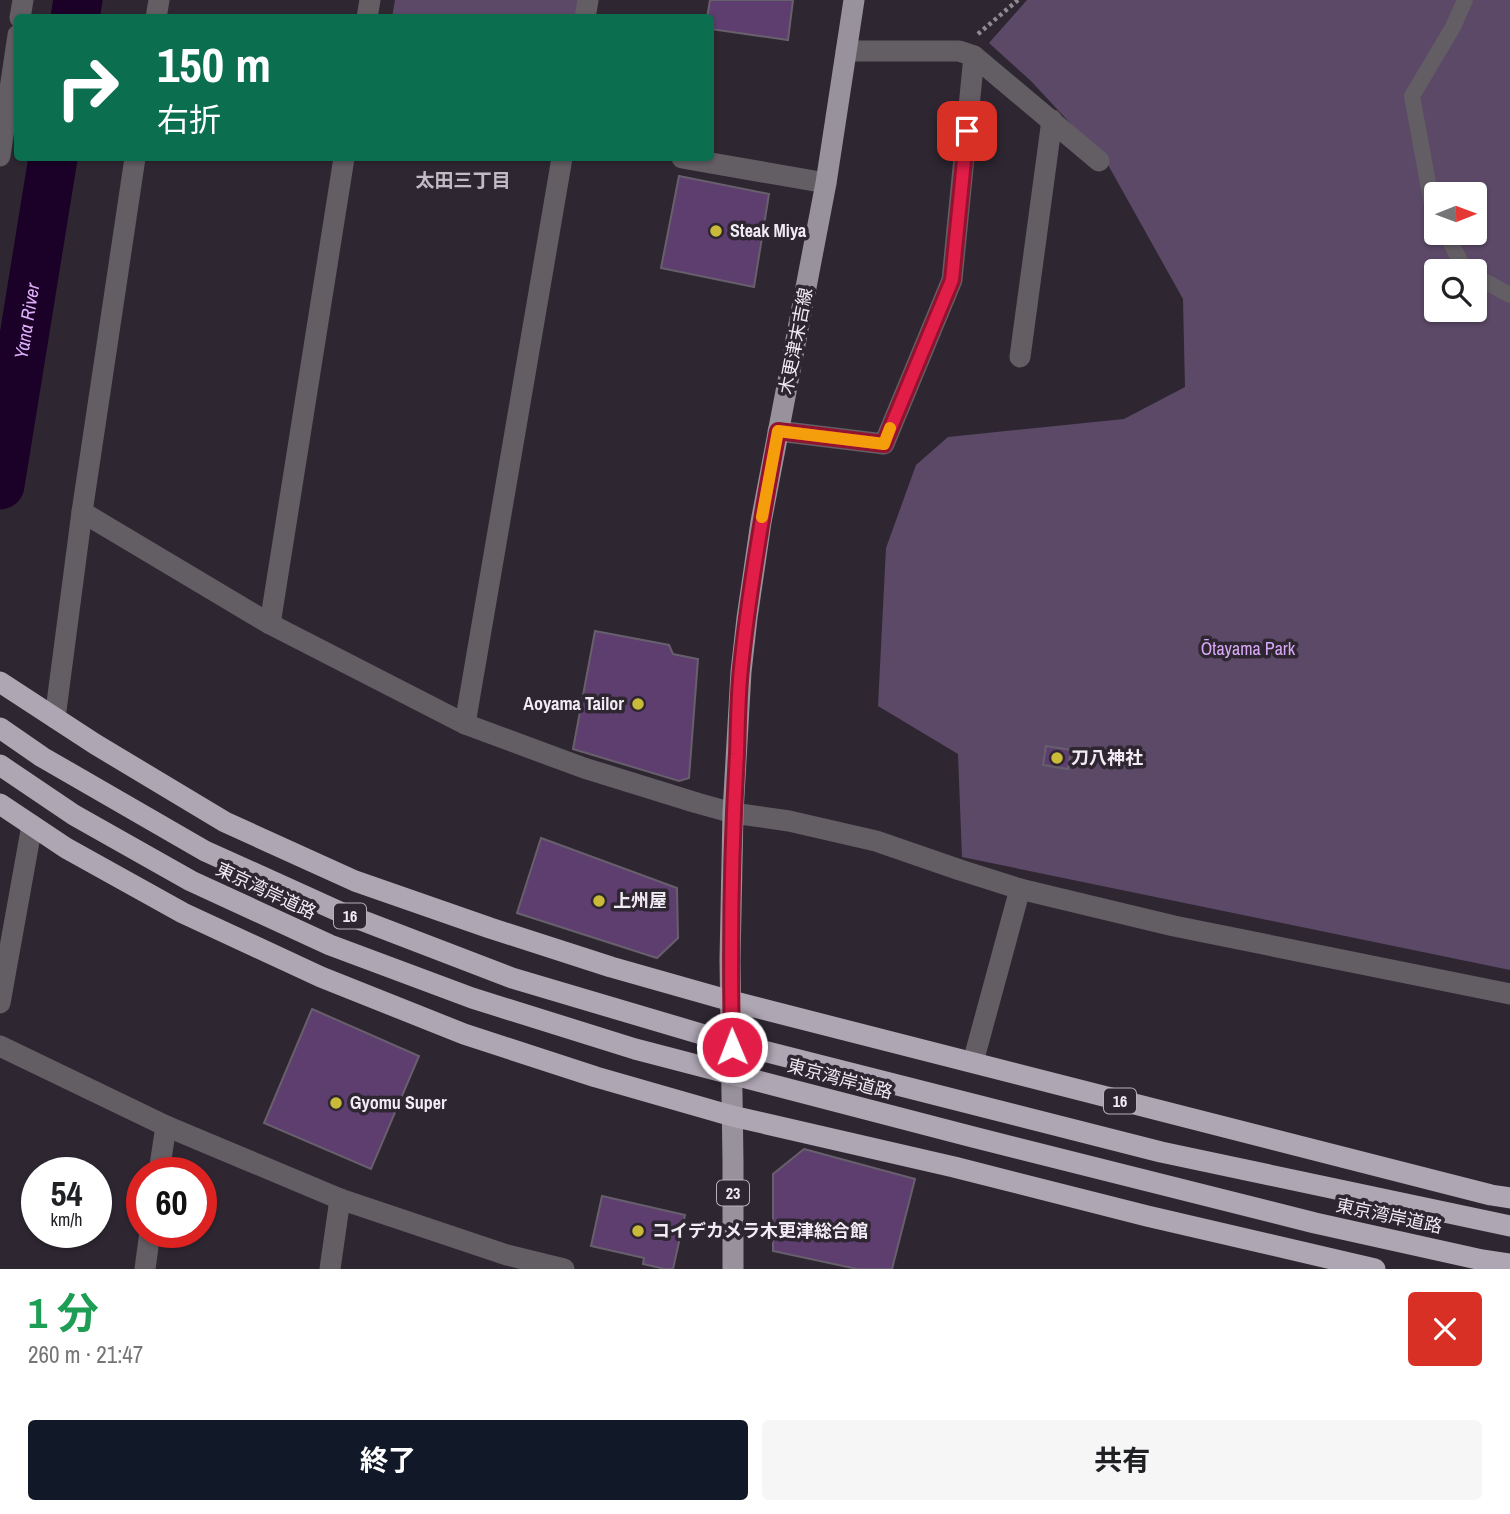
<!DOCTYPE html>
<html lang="ja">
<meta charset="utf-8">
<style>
:root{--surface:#fff;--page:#f6f6f6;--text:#202124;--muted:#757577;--accent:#111827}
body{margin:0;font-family:"Archivo Narrow","Noto Sans JP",sans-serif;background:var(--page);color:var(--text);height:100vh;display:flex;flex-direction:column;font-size:26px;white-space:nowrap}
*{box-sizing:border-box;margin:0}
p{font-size:23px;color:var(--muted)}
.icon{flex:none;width:38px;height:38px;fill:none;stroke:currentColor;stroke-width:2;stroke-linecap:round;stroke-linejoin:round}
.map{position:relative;height:1269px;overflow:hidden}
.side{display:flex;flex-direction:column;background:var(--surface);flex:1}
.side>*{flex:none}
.top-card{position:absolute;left:14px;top:14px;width:700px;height:147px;border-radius:7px;box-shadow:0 2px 5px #0004;background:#0b6e4f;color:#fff;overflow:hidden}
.needle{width:46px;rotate:89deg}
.tools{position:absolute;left:1424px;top:182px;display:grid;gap:14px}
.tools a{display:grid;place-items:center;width:63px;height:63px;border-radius:7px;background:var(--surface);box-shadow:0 2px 5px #0004;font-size:35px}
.speed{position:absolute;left:21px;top:1157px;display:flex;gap:14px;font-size:35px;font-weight:700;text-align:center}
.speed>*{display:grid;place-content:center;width:91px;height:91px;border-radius:50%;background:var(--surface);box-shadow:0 2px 5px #0004;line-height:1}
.speed small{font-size:18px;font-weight:400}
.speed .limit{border:10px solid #d22;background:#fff;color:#111}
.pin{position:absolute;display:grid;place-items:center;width:60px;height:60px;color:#fff;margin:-30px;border-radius:14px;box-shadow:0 4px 10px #0006}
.me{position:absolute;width:77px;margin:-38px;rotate:359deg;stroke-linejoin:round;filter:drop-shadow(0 0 5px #0008)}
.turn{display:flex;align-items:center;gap:24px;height:147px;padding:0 28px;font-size:32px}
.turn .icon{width:91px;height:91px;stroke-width:2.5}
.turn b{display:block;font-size:49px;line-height:60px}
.round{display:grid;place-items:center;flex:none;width:74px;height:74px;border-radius:7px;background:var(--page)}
.overview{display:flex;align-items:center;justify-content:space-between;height:119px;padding:0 28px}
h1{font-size:42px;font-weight:700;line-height:52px;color:#1e9e55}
.primary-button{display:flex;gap:14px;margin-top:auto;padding:14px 28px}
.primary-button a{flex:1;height:80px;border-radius:7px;background:var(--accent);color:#fff;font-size:28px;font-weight:700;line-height:80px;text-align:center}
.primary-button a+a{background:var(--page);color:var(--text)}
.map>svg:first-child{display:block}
.green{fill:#5c4968;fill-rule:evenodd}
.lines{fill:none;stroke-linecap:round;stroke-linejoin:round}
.river{stroke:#1b0028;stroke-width:49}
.building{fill:#5d3e6f;stroke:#67606c;stroke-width:2}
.path{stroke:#908a93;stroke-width:4.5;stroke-dasharray:3.5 3.5;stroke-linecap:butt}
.lane{stroke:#625e64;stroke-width:16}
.street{stroke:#625e64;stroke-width:21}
.primary{stroke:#98929d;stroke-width:21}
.highway{stroke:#aea6b3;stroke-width:21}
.highway-bridge{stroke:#aea6b3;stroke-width:21}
.route-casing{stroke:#92132f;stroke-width:18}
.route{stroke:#e11d48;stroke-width:12}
.slow{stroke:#f59e0b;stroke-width:12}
.poi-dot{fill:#caba3a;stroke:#2e2732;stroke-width:2.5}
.labels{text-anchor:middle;stroke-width:7;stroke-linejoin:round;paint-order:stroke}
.shield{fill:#2e2732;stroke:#b6b1b9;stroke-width:2}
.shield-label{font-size:16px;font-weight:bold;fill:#f1ecf3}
.poi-label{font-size:18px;font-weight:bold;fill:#f1ecf3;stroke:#2e2732;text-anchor:start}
.street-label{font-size:18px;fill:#f1ecf3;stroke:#2e2732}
.park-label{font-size:18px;fill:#d9a9f6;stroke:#2e2732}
.neighbourhood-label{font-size:19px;font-weight:bold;fill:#c2bac7;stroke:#2e2732}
.water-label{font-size:19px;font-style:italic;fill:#dfaffc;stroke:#2e2732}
</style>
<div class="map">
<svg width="1510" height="1269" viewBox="0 0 1510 1269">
<rect width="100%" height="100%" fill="#2e2732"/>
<!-- green -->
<g class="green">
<polygon points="395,0 583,0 581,17 392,18"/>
<path d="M1027 0H1510V970L962 857 958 754 878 706 886 548 916 465 948 437 1124 419 1185 387 1183 299 1107 163 1031 81 989 43ZM1437 194H1475V233H1437ZM1437 271H1475V310H1437Z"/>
</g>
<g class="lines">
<!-- river -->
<g class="river">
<polyline points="75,18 78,0"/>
<path id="s1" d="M0 485 53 158"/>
</g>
</g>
<!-- building -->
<g class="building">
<polygon points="710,0 793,0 788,40 710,29 710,18 707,18"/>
<polygon points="679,176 769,194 754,287 661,268"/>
<polygon points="595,631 669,645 673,654 698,659 689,778 679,781 573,749"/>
<polygon points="1046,746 1071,750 1068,769 1043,765"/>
<polygon points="541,838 677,888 678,938 657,958 517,913"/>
<polygon points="312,1009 419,1056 371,1169 264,1123"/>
<polygon points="804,1149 915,1179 892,1269 857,1269 773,1251 773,1174"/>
<polygon points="602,1196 685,1215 673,1269 665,1269 643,1264 644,1258 591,1246"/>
</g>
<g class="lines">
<!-- path -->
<polyline class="path" points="978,34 1018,0"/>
<!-- lane -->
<g class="lane">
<polyline points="1437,214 1432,205 1412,96 1453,27 1465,0"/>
<polyline points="1446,233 1465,271"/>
<polyline points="1475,276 1510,295"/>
</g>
<!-- street -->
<g class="street">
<polyline points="20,18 23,0"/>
<polyline points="156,18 159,0"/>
<polyline points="367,18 370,0"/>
<polyline points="585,18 588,0"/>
<polyline points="974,56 1099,161"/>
<polyline points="0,156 18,35"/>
<polyline points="682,158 826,183"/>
<polyline points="1020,357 1052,120"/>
<polyline points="778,431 884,444 952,280 974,56 959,51 846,51"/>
<polyline points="82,512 270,624 465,724 584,768 697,803 733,813 789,821 876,841 960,870 1020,889 1174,926 1510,994"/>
<polyline points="270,624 344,158"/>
<polyline points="55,718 82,512 135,158"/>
<polyline points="465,724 562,158"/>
<polyline points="0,1003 32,825"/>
<polyline points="0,1046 166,1126 340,1199 507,1255 564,1269"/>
<polyline points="973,1062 1020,889"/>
<polyline points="159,1172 166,1126"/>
<polyline points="145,1269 150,1232"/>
<polyline points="330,1269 340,1199"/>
</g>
<!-- primary -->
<polyline class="primary" points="733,1269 733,1161 730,960 733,813 741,672 747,618 761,522 826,183 854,0"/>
<!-- highway -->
<g class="highway">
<polyline points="0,682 95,744 225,822 355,881 490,928 611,967 731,1001 1491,1195 1510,1198"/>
<polyline points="0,804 66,848 183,913 321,977 464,1034 596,1077 732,1116 954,1167 1147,1216 1375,1269"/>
</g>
<!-- highway-bridge -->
<g class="highway-bridge">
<polyline points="0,728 42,757 205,851 340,912 512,978 728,1042 1161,1152 1510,1226"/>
<polyline points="0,765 74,815 191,881 330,945 472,998 635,1049 973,1137 1315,1223 1482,1260 1510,1264"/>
</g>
</g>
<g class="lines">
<defs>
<path id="route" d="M732 1047C730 949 731 851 737 754 738 725 738 697 741 668 749 589 763 510 778 431L884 444 952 280 967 131"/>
</defs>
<!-- route casing -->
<use href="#route" class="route-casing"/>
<!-- route -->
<use href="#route" class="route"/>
<!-- slow -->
<polyline class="slow" points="762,517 778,431 884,444 890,428"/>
</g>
<!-- markers -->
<g class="poi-dot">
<circle cx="716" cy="231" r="7"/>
<circle cx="638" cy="704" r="7"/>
<circle cx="1057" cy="758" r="7"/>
<circle cx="599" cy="901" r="7"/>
<circle cx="336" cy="1103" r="7"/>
<circle cx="638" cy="1231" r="7"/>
</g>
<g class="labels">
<!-- shield labels -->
<g class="shield">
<rect x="334" y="903.5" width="32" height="25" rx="5"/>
<rect x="1104" y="1088.5" width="32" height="25" rx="5"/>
<rect x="717" y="1180.5" width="32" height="25" rx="5"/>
</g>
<g class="shield-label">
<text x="350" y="922">16</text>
<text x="1120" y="1107">16</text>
<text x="733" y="1199">23</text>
</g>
<!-- poi labels -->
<g class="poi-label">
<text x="730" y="237">Steak Miya</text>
<text x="624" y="710" text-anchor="end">Aoyama Tailor</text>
<text x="1071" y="764">刀八神社</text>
<text x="613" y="907">上州屋</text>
<text x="350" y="1109">Gyomu Super</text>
<text x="652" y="1237">コイデカメラ木更津総合館</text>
</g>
<!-- street labels -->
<g class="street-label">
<text transform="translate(796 341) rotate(-79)" y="6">木更津末吉線</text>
<text transform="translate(266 891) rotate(25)" y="6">東京湾岸道路</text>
<text transform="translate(840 1079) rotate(15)" y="6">東京湾岸道路</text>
<text transform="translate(1389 1216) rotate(12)" y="6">東京湾岸道路</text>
</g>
<!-- park labels -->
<g class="park-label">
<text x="1248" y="655">Ōtayama Park</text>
</g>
<!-- neighbourhood labels -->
<g class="neighbourhood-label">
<text x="463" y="187">太田三丁目</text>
</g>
<!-- water labels -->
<g class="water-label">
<text dy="7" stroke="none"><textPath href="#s1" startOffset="166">Yana River</textPath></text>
</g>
</g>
</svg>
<div class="tools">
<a><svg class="needle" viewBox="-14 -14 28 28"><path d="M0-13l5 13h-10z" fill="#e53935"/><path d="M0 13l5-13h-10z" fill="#757577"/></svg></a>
<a><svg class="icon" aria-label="search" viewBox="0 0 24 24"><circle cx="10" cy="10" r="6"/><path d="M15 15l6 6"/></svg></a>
</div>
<div class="speed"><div>54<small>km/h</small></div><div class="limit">60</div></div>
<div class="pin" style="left:967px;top:131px;background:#d93025"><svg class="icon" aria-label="arrive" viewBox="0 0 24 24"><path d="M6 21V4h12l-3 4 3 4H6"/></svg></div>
<svg class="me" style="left:732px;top:1047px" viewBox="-20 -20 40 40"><circle r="17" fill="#e11d48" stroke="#fff" stroke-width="3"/><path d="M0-11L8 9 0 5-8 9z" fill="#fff"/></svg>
<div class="top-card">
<div class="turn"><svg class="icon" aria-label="right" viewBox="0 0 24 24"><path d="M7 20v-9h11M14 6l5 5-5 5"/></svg><div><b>150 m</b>右折</div></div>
</div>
</div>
<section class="side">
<div class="overview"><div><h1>1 分</h1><p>260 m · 21:47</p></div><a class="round" style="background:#d93025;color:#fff"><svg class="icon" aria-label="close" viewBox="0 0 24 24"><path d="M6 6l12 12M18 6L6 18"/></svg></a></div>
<div class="primary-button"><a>終了</a><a>共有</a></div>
</section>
